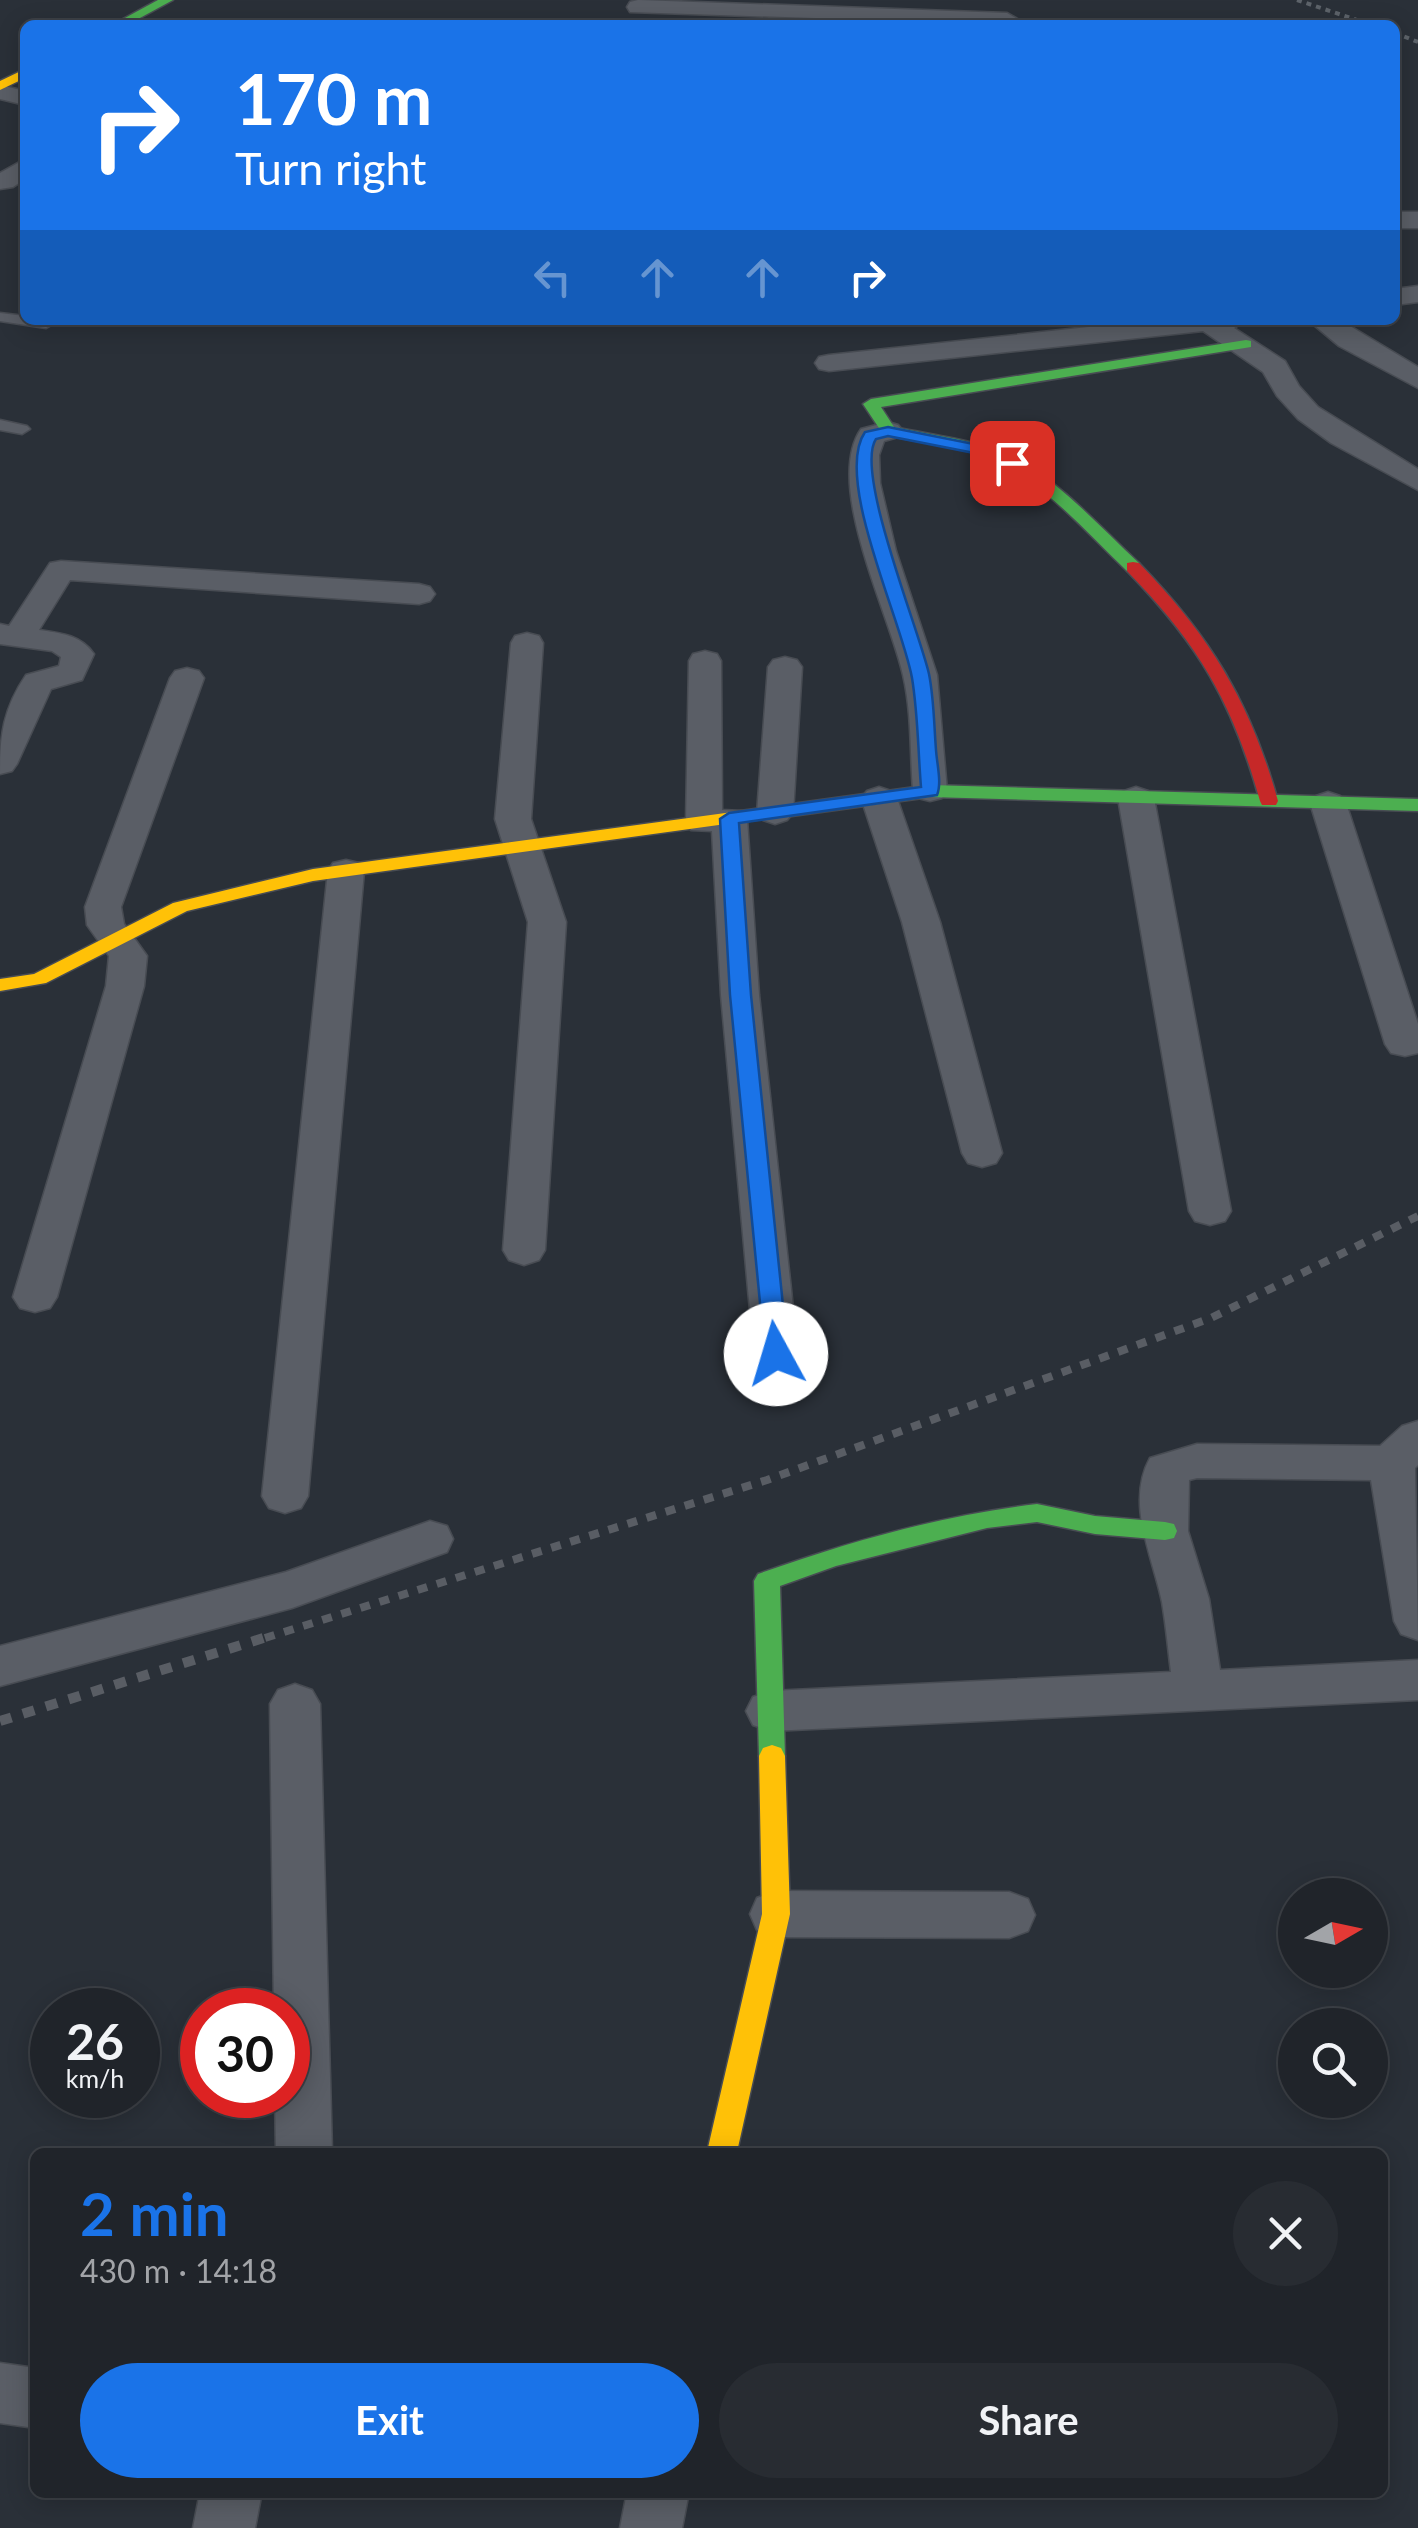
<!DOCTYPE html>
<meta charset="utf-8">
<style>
:root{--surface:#20242a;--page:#282c32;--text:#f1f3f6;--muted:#a2a4a8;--line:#3d4147;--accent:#1a73e8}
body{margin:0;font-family:Lato,sans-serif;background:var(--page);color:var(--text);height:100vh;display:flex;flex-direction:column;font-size:38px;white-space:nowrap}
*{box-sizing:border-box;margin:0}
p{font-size:32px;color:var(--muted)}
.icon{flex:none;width:55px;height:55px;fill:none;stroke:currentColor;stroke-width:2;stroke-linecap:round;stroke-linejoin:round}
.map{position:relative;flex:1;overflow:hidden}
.sheet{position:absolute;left:30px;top:2148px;width:1358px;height:350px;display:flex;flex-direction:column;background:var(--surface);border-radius:15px;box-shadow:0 5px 25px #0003,0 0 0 2px var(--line)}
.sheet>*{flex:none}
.banner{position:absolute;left:20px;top:20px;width:1380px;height:305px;border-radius:15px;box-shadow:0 5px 25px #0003,0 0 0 2px var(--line);background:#1a73e8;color:#fff;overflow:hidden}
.needle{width:65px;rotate:81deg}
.fabs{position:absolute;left:1278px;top:1878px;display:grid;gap:20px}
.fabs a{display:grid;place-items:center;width:110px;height:110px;border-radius:50%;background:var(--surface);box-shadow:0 5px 25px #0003,0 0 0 2px var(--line);font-size:50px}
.speed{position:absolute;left:30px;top:1988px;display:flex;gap:20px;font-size:50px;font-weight:700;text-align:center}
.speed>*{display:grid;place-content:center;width:130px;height:130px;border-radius:50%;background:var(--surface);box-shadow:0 5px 25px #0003,0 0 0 2px var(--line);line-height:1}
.speed small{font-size:25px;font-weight:400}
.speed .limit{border:15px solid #d22;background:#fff;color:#111}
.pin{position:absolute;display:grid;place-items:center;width:85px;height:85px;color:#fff;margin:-42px;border-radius:20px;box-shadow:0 5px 15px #0006}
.me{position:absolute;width:110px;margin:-55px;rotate:354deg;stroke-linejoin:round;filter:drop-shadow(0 0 8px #0008)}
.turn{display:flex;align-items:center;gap:35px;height:210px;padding:0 50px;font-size:45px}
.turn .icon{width:130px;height:130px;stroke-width:2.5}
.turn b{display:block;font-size:70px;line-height:85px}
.lanes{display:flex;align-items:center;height:95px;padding:0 50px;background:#0003;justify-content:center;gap:50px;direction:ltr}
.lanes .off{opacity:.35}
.round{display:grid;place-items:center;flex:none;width:105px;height:105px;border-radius:52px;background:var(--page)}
.headline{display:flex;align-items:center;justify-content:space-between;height:170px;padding:0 50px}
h1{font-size:60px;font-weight:700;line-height:75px;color:var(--accent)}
.button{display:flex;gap:20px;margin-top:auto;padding:20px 50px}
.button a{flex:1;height:115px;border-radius:60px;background:var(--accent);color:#fff;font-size:40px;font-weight:700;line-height:115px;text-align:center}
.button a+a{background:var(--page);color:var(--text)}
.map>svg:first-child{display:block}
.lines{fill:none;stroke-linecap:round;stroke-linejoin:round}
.lane-casing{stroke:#484c53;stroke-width:3}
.street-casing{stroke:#484c53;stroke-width:3}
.fast-casing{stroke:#484c53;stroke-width:3}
.slow-casing{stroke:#484c53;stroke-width:3}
.jam-casing{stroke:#484c53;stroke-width:3}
.path{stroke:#5d636a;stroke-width:4;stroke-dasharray:5 5;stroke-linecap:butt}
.lane{fill:#5a5e66;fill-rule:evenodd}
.street{fill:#5a5e66;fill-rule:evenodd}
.fast{fill:#4caf50;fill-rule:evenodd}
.slow{fill:#ffc107;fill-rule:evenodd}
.jam{fill:#c62828;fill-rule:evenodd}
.rail-far1{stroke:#595d64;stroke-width:8;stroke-dasharray:10 10;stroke-linecap:butt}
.rail{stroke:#595d64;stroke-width:10;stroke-dasharray:12 12;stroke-linecap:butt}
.route{fill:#1a73e8;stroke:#114b97;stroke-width:2.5}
</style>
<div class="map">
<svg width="1418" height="2528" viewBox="0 0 1418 2528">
<rect width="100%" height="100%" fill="#2a3038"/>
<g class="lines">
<defs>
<g id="lane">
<polygon points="0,313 25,316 25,320 48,320 53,324 46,328 0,321"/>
<polygon points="0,420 27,426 30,429 22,434 0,430"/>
</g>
<g id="street">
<polygon points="638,0 1007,13 1028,25 630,12 627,7 630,2"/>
<polygon points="0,85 25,91 25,105 0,99"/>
<polygon points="25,159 25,179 13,187 0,189 0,173"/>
<rect x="1395" y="212" width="23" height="16"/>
<polygon points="1418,286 1418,302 1395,305 1395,289"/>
<polygon points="1154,320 1246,320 1234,328 1285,361 1299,386 1318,407 1418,469 1418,490 1331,443 1298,419 1277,396 1263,372 1203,331 829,371 819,369 815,363 819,357 829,355"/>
<polygon points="1308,320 1340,320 1418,367 1418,388 1339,346"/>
<path d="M888 422 898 425 903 431 898 437 884 441 879 455 880 483 896 551 937 675 947 791 942 798 930 801 918 798 913 791C910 753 912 713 903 675 890 615 823 484 861 429Z"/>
<path d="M61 561 419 584 430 587 435 594 430 601 419 604 70 580 39 630C60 633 81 635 94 654L82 680 51 689 17 764 12 771 0 774C0 735 3 709 26 675L59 666 61 657 52 651 0 644V624L9 626 50 563Z"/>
<polygon points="527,633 539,636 543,643 531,819 566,922 545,1250 539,1260 524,1265 509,1260 503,1250 528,922 495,819 511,643 515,636"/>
<polygon points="705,651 717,654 721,661 722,810 742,811 747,819 759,995 798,1354 792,1365 776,1370 760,1365 754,1354 721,995 712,831 691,830 686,822 689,661 693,654"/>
<polygon points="785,657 797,660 802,667 793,813 787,820 775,824 763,820 757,813 768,667 773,660"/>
<polygon points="187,668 199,671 204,678 121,907 124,924 147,956 144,986 57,1297 50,1308 35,1312 20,1308 13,1297 106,986 109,956 87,925 85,907 170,678 175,671"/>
<polygon points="879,787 891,791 897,798 940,922 1002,1153 996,1163 982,1167 968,1163 962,1153 902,922 861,798 867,791"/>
<polygon points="1136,787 1148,791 1154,798 1231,1211 1225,1221 1210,1225 1195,1221 1189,1211 1118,798 1124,791"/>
<polygon points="1328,792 1340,796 1346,803 1418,1024 1418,1053 1405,1056 1391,1053 1385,1044 1310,803 1316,796"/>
<polygon points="346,860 359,863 364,871 308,1496 301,1508 285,1513 269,1508 262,1496 328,871 333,863"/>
<path d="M1418 1421V1465L1415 1468 1418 1640 1401 1634 1394 1621 1371 1480 1197 1478 1189 1480 1188 1531 1209 1599 1220 1670 1418 1660V1700L771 1731 753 1725 746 1711 753 1697 771 1691 1171 1672C1168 1649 1166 1625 1162 1602 1153 1557 1125 1503 1150 1458L1197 1444 1380 1446 1402 1426Z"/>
<polygon points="430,1521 447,1526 453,1539 447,1552 292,1608 0,1686 0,1646 286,1572"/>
<polygon points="295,1684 312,1690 320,1704 332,2152 276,2152 275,2095 288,2095 288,2010 274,2010 270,1704 278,1690"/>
<polygon points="776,1891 1009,1892 1028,1899 1035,1915 1028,1931 1009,1938 776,1937 757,1930 750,1914 757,1898"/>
<polygon points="0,2363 35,2368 35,2428 0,2423"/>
<polygon points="200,2492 262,2492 255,2528 193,2528"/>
<polygon points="627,2492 689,2492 682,2528 620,2528"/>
</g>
<g id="fast">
<polygon points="158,0 173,0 127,25 112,25"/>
<path d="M1246 340 1251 341V347L881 407 894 427C935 436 984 440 1021 461 1065 487 1102 529 1139 563V571H1127C1090 536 1054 494 1010 468 973 446 924 444 883 434L863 404 871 399Z"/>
<polygon points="930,785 1418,799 1418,811 930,797 770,819 761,813 770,807"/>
<path d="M1037 1504 1095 1516 1165 1522 1174 1524 1177 1531 1174 1538 1165 1540 1095 1534 1037 1522 987 1528 836 1566 780 1586 785 1756 781 1764 772 1767 763 1764 759 1756 754 1581 758 1574C848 1542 942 1515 1037 1504Z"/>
</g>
<g id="slow">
<polygon points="25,69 25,78 0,90 0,81"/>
<polygon points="770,807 779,813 777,817 313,881 187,911 46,983 0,991 0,979 34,974 173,903 313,869"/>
<polygon points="772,1745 781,1748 785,1756 790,1914 737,2152 707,2152 762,1914 759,1756 763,1748"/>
</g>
<path id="jam" d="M1133 562 1139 563C1211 637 1250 702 1278 801L1276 805H1262L1260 801C1232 701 1199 645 1127 571V563Z"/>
</defs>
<!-- lane casing -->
<use href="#lane" class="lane-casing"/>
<!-- street casing -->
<use href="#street" class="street-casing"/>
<!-- fast casing -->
<use href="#fast" class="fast-casing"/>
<!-- slow casing -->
<use href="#slow" class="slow-casing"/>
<!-- jam casing -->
<use href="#jam" class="jam-casing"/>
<!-- path -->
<g class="path">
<polyline points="1297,0 1372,25"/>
<polyline points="1395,33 1418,42"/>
</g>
<!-- lane -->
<use href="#lane" class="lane"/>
<!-- street -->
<use href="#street" class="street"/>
<!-- fast -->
<use href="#fast" class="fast"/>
<!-- slow -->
<use href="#slow" class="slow"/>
<!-- jam -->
<use href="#jam" class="jam"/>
<!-- rail-far1 -->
<polyline class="rail-far1" points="265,1638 767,1480 1211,1318 1418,1216"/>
<!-- rail -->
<polyline class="rail" points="0,1721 273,1635"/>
</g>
<!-- route -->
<path class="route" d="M888 427 989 447 1020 463 1012 468 979 454 888 436 876 439C854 471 919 630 929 674 934 699 934 725 936 750 937 765 942 783 937 795L739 823 751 995 788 1354 776 1363 765 1354 730 995 720 819 729 813 921 787C918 751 918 714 912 678 902 621 833 478 865 432Z"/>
</svg>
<div class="fabs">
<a><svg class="needle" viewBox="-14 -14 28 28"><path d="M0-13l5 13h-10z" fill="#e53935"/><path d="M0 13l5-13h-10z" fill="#a2a4a8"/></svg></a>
<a><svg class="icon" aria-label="search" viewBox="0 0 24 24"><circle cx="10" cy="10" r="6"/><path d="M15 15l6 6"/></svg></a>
</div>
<div class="speed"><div>26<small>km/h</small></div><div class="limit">30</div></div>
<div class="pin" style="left:1012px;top:463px;background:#d93025"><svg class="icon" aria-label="arrive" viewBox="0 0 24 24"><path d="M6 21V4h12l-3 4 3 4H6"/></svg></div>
<svg class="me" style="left:776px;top:1354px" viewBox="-20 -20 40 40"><circle r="19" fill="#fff"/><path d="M0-13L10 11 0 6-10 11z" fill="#1a73e8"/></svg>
<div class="banner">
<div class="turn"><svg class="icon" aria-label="right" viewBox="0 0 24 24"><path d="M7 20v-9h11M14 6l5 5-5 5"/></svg><div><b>170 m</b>Turn right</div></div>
<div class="lanes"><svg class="icon off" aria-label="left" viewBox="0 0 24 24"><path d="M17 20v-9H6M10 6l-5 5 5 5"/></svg><svg class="icon off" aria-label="ahead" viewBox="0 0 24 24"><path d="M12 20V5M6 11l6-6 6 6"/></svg><svg class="icon off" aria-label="ahead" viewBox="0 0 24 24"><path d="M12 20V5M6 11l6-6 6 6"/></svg><svg class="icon" aria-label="right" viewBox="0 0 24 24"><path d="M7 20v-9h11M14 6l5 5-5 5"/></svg></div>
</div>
<section class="sheet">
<div class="headline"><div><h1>2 min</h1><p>430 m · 14:18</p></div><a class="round"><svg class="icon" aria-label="close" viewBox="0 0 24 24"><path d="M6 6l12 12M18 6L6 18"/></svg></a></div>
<div class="button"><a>Exit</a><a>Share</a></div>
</section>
</div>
